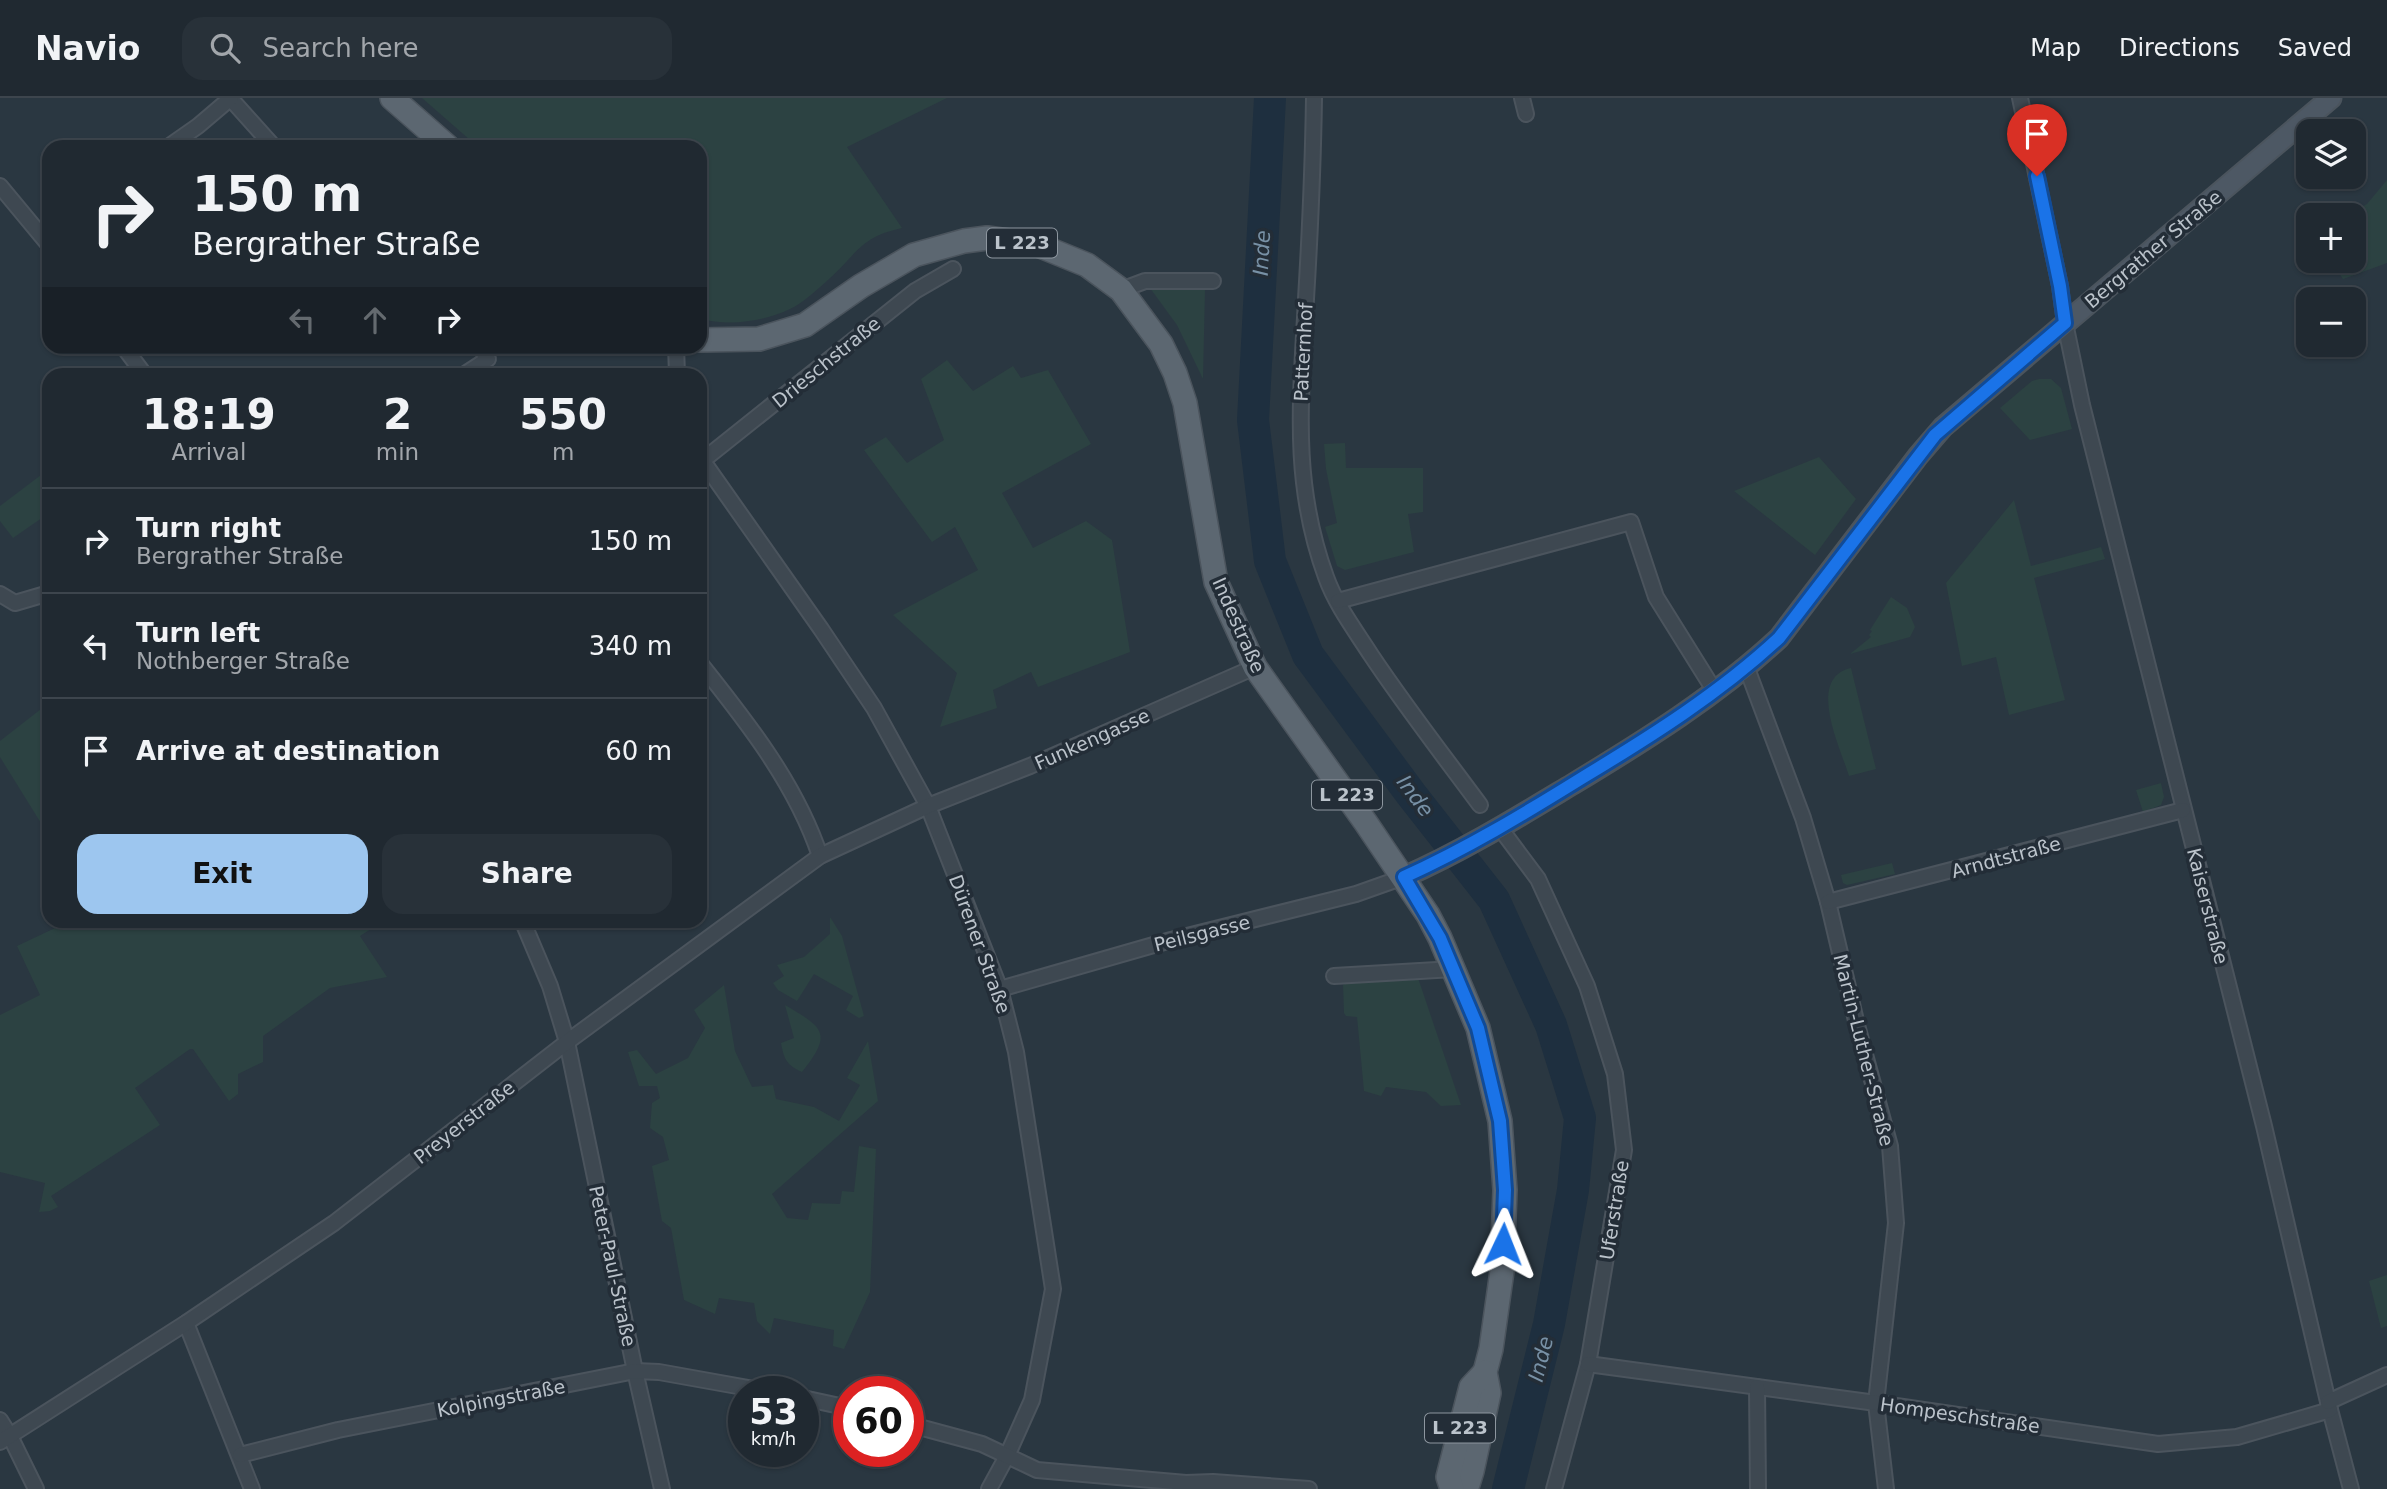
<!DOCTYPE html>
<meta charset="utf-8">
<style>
:root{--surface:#202931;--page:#283139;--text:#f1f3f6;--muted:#a2a6ab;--line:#3d454d;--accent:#9dc6ef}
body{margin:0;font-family:"DejaVu Sans",sans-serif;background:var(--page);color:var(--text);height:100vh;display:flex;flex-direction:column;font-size:26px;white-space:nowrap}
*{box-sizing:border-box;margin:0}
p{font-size:23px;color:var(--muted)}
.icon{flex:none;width:38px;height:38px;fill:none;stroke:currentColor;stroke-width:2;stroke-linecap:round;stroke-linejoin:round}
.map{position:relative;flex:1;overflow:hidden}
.details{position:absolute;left:42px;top:270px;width:665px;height:560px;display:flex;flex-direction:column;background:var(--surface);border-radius:21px;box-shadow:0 2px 5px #0004,0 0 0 2px var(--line)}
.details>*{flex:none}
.banner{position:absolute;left:42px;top:42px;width:665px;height:214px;border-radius:21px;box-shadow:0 2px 5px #0004,0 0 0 2px var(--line);background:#202931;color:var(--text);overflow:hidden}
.fabs{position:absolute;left:2296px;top:21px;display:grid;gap:14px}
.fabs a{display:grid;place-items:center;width:70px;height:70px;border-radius:14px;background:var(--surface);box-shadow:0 2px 5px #0004,0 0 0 2px var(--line);font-size:35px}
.speed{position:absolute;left:728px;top:1278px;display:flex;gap:14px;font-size:35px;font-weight:700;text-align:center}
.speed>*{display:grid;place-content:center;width:91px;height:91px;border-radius:50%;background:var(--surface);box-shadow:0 2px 5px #0004,0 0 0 2px var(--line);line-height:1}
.speed small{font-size:18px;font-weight:400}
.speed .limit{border:10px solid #d22;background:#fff;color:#111}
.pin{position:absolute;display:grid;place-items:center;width:60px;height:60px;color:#fff;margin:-72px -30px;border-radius:50% 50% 50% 0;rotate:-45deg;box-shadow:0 0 7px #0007}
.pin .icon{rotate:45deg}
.me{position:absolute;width:77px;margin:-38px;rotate:2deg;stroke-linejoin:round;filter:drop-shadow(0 0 5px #0008)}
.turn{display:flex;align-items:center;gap:24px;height:147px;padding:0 35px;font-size:32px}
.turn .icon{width:91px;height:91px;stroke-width:2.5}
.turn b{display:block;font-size:49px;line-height:60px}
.lanes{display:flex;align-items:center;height:66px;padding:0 35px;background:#0003;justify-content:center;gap:35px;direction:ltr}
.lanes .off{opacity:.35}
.eta{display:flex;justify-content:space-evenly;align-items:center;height:119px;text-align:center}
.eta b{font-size:42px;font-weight:600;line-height:49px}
.button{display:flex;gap:14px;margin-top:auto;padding:14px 35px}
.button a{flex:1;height:80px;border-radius:21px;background:var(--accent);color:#111;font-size:28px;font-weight:600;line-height:80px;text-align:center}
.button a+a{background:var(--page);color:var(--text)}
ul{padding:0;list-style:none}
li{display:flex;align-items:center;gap:21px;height:105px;padding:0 35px;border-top:2px solid var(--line)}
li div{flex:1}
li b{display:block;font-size:26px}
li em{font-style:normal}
header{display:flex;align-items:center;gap:42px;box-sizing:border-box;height:98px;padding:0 35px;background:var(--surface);border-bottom:2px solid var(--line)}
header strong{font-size:33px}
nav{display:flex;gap:38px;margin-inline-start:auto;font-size:24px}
.search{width:490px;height:63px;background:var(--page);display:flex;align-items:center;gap:18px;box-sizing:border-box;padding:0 24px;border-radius:21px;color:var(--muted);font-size:26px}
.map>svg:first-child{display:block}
.green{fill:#2c4242}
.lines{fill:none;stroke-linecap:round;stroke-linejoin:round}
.river{stroke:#1e2f3f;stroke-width:32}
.minor-casing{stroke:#4b545d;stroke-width:18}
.secondary-casing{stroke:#4b545d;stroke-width:23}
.primary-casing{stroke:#4b545d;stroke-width:26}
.minor{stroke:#3e4851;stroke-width:14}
.secondary{stroke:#4d5864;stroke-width:19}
.primary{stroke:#5c6771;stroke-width:23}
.route-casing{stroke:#114b97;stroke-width:18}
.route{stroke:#1a73e8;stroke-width:12}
.labels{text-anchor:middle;stroke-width:7;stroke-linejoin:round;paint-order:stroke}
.shield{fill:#232d37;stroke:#8d969f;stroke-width:2}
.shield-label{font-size:18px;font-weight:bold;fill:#bbc3cb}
.street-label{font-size:19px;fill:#bbc3cb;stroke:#232d37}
.water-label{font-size:21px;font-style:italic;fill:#7891a6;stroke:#232d37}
</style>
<header>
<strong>Navio</strong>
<div class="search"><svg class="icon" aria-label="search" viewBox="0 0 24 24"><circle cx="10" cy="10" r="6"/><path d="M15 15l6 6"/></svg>Search here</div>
<nav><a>Map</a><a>Directions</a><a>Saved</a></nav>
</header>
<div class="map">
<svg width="2387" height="1391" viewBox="0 0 2387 1391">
<rect width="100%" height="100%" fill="#2a3741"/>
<!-- green -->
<g class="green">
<path d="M422 0H947L847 49 902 130C860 139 858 155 829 181 818 191 803 205 790 211 763 224 729 228 700 221V49H478Z"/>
<polygon points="2387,82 2387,165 2343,181 2331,163 2354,163 2354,117 2348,117 2367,106"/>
<polygon points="1150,190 1202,190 1205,192 1203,281 1177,227"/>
<polygon points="947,262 973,293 1013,268 1021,280 1048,272 1091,346 1002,395 1033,450 1086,423 1112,442 1130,554 1038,589 1031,574 993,592 997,610 940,629 957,575 893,517 978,472 955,429 932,444 864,352 886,339 907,365 944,342 921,281"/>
<polygon points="2039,281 2051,281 2061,290 2072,331 2030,342 2000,310 2032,283"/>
<polygon points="1345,345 1346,370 1423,370 1423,414 1408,416 1414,454 1345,472 1337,468 1325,429 1337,425 1326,371 1324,346"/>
<polygon points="1819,359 1856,401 1815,457 1734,393"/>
<polygon points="45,374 49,379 49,415 13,440 0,423 0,408"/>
<polygon points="2014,402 2031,468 2101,449 2105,461 2034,480 2065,602 2009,617 1996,559 1962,568 1946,485"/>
<polygon points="1891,499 1907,510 1915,529 1910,539 1850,556 1871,539 1869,537 1872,533 1870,532"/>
<path d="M1851 570 1876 671 1849 678C1840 649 1806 580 1851 570Z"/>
<polygon points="41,611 49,614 49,738 0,659 0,643"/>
<polygon points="2161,685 2164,699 2161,707 2143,714 2136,692"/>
<polygon points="1892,765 1895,776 1847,787 1843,785 1841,777"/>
<polygon points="830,819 842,838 864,918 859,920 846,912 853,898 814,876 797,903 778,892 773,885 784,878 777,867 804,859 830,836"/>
<polygon points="70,823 383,823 360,838 387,879 330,890 263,938 263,964 238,976 238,996 229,1003 193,951 190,951 135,990 160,1027 51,1098 58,1109 50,1113 39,1114 45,1085 0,1074 0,917 40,897 17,848"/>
<polygon points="1417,877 1461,1007 1441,1008 1426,994 1386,989 1381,998 1364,993 1357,919 1346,918 1344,915 1343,887 1351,881"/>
<polygon points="724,887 735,953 752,989 773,987 776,1001 814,1009 839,1023 860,987 847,980 868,943 878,1003 772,1096 787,1120 808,1122 812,1105 840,1106 842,1093 854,1094 859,1048 876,1051 870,1194 844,1251 833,1248 834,1232 774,1220 770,1236 757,1223 754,1205 719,1200 715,1216 684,1202 671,1130 662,1123 652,1068 669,1062 663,1039 650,1030 652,1005 660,1000 657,988 639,988 628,954 637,952 656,976 688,960 705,930 694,912"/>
<path d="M785 907C824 930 833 935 802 974 787 967 784 962 781 945L794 940Z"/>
<polygon points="2387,1177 2387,1228 2381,1230 2369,1183"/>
</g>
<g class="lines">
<!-- river -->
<polyline class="river" points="1270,0 1253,322 1270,463 1308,557 1411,696 1494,802 1551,927 1580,1020 1573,1092 1549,1226 1508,1391"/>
<defs>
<g id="minor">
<polyline points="230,0 274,49"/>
<path d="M1314 0C1313 67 1310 134 1306 201 1301 300 1291 383 1326 479 1336 507 1355 532 1371 557 1405 608 1443 657 1480 707"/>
<polyline points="1522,0 1526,16"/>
<polyline points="2020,0 2060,188 2065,225 2082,307 2264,1028 2328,1304 2351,1391"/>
<polyline points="168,49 198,28 231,0"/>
<polyline points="0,88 49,147"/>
<polyline points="1121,192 1145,183 1213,183"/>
<polyline points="123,248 144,276"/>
<polyline points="676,248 677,276"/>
<polyline points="465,276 488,261 479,248"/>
<polyline points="700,359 821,531 874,610 928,708 1000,891 1016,954 1053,1191 1032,1302 1007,1358 989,1391"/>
<polyline points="702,363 915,193 953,171"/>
<polyline points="0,496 15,505 49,495"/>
<polyline points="1338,503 1631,424 1656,499 1714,592"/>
<path d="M700 565C747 624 796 686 820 758"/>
<polyline points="1746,568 1803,720 1828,804 1857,927 1890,1048 1896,1125 1876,1305 1886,1391"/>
<polyline points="1500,730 1538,781 1587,888 1615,976 1624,1052 1588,1266 1554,1391"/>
<polyline points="1828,804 2183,712"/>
<polyline points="522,822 550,888 567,944 635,1273 662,1391"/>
<polyline points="1334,878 1454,871"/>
<polyline points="1000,891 1171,842 1356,796 1404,779"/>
<polyline points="186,1225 252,1391"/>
<polyline points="1588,1266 1876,1305 2158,1346 2237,1339 2330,1312"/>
<polyline points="1757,1289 1758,1391"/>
<polyline points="803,1300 849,1310"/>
<polyline points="2328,1304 2387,1277"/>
<polyline points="0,1322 10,1338 36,1391"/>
<polyline points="908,1326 982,1346 1037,1372 1186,1385 1213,1384 1309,1391"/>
<polyline points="0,1344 186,1225 334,1125 567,944 820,758 928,708 1030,668 1255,569"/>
<polyline points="240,1357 338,1332 635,1273 659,1274 765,1293"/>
</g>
<path id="secondary" d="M1404 779C1463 753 1518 719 1573 686 1644 643 1718 597 1779 540L1918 358 1943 329 2331 0"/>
<g id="primary">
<polyline points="392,0 448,49"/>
<polyline points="700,242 759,241 805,227 861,188 914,157 964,143 987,140 1038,147 1087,167 1121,192 1161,246 1175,275 1185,305 1216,484 1255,569 1366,725 1428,817 1440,840 1478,930 1500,1023 1505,1092 1502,1173 1491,1251 1485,1274 1489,1295 1472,1373 1468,1386 1464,1391"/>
<polyline points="1452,1391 1448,1379 1471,1289 1485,1274"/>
</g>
</defs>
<!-- minor casing -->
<use href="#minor" class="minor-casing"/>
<!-- secondary casing -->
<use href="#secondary" class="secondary-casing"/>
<!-- primary casing -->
<use href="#primary" class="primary-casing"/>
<!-- minor -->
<use href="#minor" class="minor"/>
<!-- secondary -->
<use href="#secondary" class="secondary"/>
<!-- primary -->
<use href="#primary" class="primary"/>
</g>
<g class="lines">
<defs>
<path id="route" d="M1503 1146 1505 1092 1500 1023 1478 930 1440 840 1404 779C1466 751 1524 716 1582 680 1650 639 1720 595 1779 540L1935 337 2065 225 2060 188 2037 78"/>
</defs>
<!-- route casing -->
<use href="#route" class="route-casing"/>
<!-- route -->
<use href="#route" class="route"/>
</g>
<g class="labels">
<!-- shield labels -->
<g class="shield">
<rect x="987" y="130.5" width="70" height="29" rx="5"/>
<rect x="1312" y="682.5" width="70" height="29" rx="5"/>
<rect x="1425" y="1315.5" width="70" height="29" rx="5"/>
</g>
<g class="shield-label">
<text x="1022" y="151">L 223</text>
<text x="1347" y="703">L 223</text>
<text x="1460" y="1336">L 223</text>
</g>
<!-- street labels -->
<g class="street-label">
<text transform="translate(2153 151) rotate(-40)" y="7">Bergrather Straße</text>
<text transform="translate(1303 254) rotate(-87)" y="7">Patternhof</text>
<text transform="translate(826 264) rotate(-39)" y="7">Drieschstraße</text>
<text transform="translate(1239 527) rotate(66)" y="7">Indestraße</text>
<text transform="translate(1092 641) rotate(-24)" y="7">Funkengasse</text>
<text transform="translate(2006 759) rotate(-15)" y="7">Arndtstraße</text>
<text transform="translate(2208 808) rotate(76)" y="7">Kaiserstraße</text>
<text transform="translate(1202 835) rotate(-14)" y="7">Peilsgasse</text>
<text transform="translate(980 846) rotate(70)" y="7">Dürener Straße</text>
<text transform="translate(1864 952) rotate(76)" y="7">Martin-Luther-Straße</text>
<text transform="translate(464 1024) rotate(-38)" y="7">Preyerstraße</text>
<text transform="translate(1614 1112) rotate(-81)" y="7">Uferstraße</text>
<text transform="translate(613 1168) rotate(78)" y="7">Peter-Paul-Straße</text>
<text transform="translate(501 1300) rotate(-11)" y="7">Kolpingstraße</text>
<text transform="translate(1960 1317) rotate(8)" y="7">Hompeschstraße</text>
</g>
<!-- water labels -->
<g class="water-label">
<text transform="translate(1262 155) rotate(-87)" y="7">Inde</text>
<text transform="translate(1415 698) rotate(53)" y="7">Inde</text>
<text transform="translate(1541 1261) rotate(-76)" y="7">Inde</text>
</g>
</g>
</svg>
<div class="fabs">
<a><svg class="icon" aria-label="layers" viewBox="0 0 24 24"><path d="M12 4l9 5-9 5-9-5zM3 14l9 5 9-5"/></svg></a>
<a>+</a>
<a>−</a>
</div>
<div class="speed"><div>53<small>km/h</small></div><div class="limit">60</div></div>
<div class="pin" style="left:2037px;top:78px;background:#d93025"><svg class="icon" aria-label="arrive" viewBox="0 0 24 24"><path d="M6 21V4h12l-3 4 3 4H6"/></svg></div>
<svg class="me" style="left:1503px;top:1146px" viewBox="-20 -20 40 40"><path d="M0-17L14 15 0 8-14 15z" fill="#1a73e8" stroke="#fff" stroke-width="4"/></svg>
<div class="banner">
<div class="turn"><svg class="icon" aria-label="right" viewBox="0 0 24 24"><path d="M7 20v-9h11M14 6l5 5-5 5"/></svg><div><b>150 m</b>Bergrather Straße</div></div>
<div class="lanes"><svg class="icon off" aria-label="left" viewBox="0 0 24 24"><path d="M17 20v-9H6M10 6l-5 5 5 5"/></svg><svg class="icon off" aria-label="ahead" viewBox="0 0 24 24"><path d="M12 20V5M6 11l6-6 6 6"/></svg><svg class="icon" aria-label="right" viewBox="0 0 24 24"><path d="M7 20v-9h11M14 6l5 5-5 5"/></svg></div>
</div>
<section class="details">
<div class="eta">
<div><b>18:19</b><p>Arrival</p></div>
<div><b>2</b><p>min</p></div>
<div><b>550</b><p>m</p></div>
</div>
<ul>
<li><svg class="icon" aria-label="right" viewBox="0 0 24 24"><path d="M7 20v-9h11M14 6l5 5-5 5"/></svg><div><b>Turn right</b><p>Bergrather Straße</p></div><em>150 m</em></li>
<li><svg class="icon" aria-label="left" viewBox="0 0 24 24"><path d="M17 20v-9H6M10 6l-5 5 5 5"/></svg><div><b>Turn left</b><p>Nothberger Straße</p></div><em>340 m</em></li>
<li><svg class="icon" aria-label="arrive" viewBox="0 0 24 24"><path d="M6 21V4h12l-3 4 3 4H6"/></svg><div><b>Arrive at destination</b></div><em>60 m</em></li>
</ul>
<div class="button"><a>Exit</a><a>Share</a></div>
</section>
</div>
